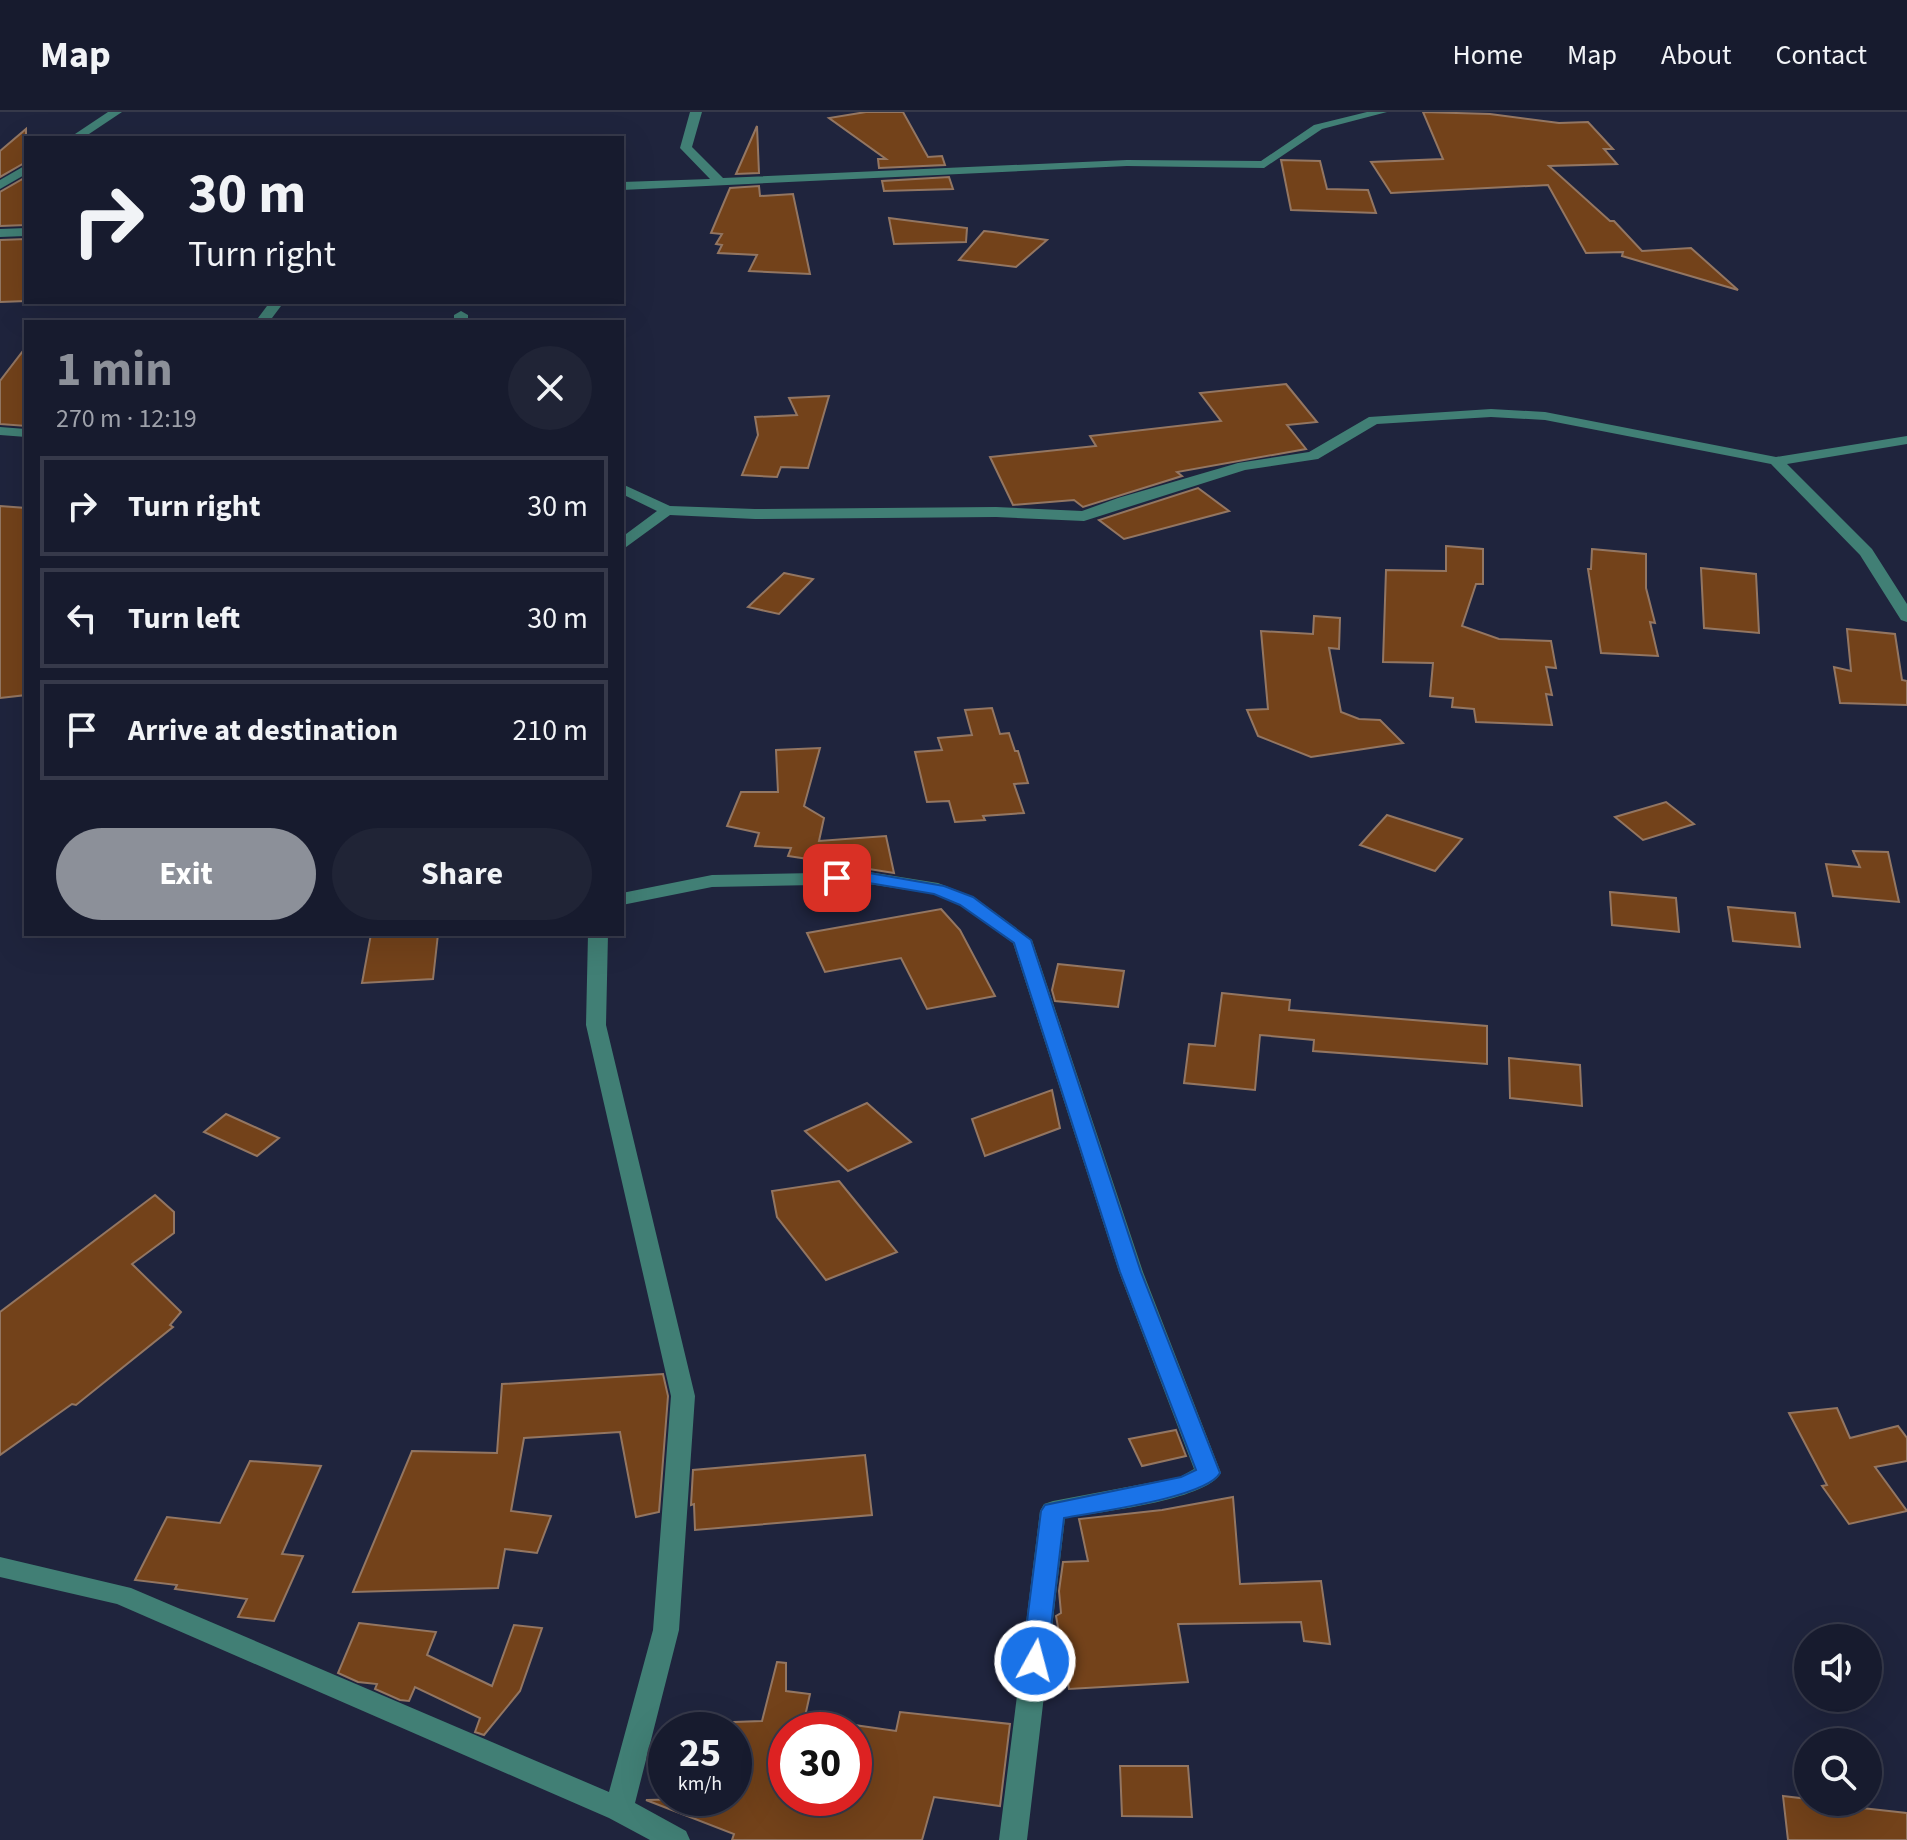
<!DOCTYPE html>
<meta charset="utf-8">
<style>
:root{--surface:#171b2e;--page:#202436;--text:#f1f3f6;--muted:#9ea1aa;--line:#36394a;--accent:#8c9099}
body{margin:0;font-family:"Source Sans 3",sans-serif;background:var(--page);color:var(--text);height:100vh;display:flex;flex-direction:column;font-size:30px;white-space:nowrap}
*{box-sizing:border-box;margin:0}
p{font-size:26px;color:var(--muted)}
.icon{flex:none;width:44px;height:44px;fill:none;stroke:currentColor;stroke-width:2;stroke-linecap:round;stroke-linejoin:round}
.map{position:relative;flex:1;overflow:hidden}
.drawer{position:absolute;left:24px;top:208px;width:600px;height:616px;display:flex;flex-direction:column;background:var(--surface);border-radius:0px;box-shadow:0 8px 32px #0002,0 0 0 2px var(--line)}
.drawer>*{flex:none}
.banner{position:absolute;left:24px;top:24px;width:600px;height:168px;border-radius:0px;box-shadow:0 8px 32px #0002,0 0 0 2px var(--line);background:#171b2e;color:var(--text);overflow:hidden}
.fabs{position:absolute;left:1794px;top:1512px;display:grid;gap:16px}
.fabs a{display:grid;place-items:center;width:88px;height:88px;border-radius:50%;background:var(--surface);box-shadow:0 8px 32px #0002,0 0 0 2px var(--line);font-size:40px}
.speed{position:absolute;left:648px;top:1600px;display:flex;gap:16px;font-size:40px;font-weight:700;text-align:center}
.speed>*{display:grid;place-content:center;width:104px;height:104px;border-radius:50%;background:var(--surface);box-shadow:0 8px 32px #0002,0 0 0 2px var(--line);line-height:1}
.speed small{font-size:20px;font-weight:400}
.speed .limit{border:12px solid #d22;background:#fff;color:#111}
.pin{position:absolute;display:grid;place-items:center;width:68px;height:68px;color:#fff;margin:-34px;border-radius:16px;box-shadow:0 4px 12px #0006}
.me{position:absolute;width:88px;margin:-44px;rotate:7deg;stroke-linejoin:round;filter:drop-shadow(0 0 6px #0008)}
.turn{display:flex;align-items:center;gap:28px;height:168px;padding:0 32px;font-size:36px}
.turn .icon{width:104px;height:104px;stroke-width:2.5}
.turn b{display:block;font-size:56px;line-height:68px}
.round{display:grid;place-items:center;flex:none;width:84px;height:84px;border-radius:42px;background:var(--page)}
.headline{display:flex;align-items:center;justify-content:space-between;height:136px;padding:0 32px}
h1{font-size:48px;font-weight:700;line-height:60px;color:var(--accent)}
.primary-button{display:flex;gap:16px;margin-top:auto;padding:16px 32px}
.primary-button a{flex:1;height:92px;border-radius:48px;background:var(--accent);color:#fff;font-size:32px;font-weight:700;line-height:92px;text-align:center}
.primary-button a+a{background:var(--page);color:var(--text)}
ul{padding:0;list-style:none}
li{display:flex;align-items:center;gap:24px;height:100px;margin:0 16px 12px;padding:0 16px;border:4px solid var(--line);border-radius:0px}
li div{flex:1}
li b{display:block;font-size:30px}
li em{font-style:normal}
header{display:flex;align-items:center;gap:48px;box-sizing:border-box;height:112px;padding:0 40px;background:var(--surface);border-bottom:2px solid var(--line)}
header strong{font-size:38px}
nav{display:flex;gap:44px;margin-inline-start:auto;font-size:28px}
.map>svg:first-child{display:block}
.building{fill:#73421a;stroke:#937662;stroke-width:2}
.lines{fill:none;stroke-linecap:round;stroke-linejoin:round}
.minor{fill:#417f75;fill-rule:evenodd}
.route{fill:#1a73e8;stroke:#114b97;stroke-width:2}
</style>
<header>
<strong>Map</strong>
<nav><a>Home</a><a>Map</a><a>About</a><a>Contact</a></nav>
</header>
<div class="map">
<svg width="1907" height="1728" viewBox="0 0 1907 1728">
<rect width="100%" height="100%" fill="#1f243d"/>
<!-- building -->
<g class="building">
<polygon points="866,0 903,0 928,45 942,44 945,53 879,56 878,47 886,47 829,6"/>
<polygon points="1423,0 1490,2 1559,11 1588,10 1613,37 1604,37 1617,52 1549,54 1610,109 1614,109 1642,139 1691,136 1738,178 1622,144 1623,140 1586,141 1548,73 1391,81 1371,50 1443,47"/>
<polygon points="757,14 759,61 736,62"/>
<polygon points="26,17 26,50 0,65 0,39"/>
<polygon points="1281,48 1320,49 1327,77 1368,78 1376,101 1291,98"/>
<polygon points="26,65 26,113 0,114 0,80"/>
<polygon points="949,65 953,77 884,79 882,69"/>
<polygon points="759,74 760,84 793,82 810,162 749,159 757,143 718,141 722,133 716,132 722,122 711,121 730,76"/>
<polygon points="889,106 967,116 966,130 894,132"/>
<polygon points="984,119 993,120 1047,128 1016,155 959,148"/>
<polygon points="26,127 26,189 0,190 0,128"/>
<polygon points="26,235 26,314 0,312 0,269"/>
<polygon points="1286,272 1317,310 1287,313 1306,337 1177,360 1182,364 1083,395 1074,388 1013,393 990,345 1096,334 1090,324 1221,309 1200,281"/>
<polygon points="829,284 808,356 781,355 777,365 742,363 758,323 755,305 797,303 789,286"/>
<polygon points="1198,376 1229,399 1124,427 1099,408"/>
<polygon points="0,394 26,396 26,583 0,586"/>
<polygon points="1446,434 1483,437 1483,472 1476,472 1462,514 1499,527 1551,529 1556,556 1546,555 1552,583 1546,582 1552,613 1476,610 1474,597 1452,595 1453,586 1430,584 1433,551 1383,550 1386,458 1446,459"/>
<polygon points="1592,437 1646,442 1646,476 1655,511 1650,510 1658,544 1601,541 1588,457 1591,457"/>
<polygon points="1701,456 1756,462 1759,521 1704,516"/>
<polygon points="784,461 813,467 779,502 748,495"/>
<polygon points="1314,504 1340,506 1339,537 1329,536 1341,600 1359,607 1380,608 1403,631 1311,645 1258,624 1247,598 1268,597 1261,519 1313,522"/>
<polygon points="1847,517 1895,522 1902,568 1907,569 1907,593 1840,591 1834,555 1851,559"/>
<polygon points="992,596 1000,622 1009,621 1015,639 1018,639 1028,671 1014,672 1024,701 983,704 985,708 955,710 949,689 927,690 915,640 942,638 938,626 972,623 965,598"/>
<polygon points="820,636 804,694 824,706 819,729 886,724 894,761 869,757 816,758 817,739 815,748 788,744 791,736 755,734 759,721 727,714 741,680 778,680 776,638"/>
<polygon points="1666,690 1694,712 1643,728 1615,705"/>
<polygon points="1387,703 1462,727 1435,759 1360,733"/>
<polygon points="1853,739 1888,740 1899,790 1833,784 1826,752 1860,755"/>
<polygon points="1610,780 1676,786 1679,820 1612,813"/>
<polygon points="1728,795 1795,801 1800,835 1733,829"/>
<polygon points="941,797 960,818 995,884 927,897 901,846 825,860 807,821"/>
<polygon points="371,822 438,822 433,867 362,871"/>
<polygon points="1058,852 1124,859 1118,895 1055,889 1052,878"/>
<polygon points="1222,881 1290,888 1289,898 1487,914 1487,952 1313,939 1314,928 1260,923 1255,978 1184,971 1189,932 1215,934"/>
<polygon points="1509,946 1580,953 1582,994 1510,986"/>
<polygon points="1052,978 1060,1016 985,1044 972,1007"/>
<polygon points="867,991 911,1030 848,1059 805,1019"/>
<polygon points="226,1002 279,1026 257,1044 204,1020"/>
<polygon points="839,1069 897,1140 826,1168 777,1105 772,1079"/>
<polygon points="155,1083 174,1100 174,1121 132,1152 181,1200 170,1213 173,1215 76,1293 72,1292 0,1343 0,1200"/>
<polygon points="663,1262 668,1284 659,1400 636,1405 620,1320 524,1326 511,1399 551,1404 537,1441 505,1437 498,1476 353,1480 412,1339 497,1341 502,1272"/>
<polygon points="1837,1296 1850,1326 1898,1314 1907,1326 1907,1349 1875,1355 1907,1399 1849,1412 1822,1374 1827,1373 1789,1301"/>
<polygon points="1176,1318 1186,1344 1142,1354 1129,1327"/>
<polygon points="865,1343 872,1403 695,1418 694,1392 691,1393 693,1358"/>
<polygon points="250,1349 321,1354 282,1442 303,1444 274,1509 238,1505 247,1487 175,1477 177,1473 135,1468 167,1405 220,1411"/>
<polygon points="1233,1385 1240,1472 1321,1469 1330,1532 1304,1529 1301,1510 1178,1512 1188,1570 1069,1577 1056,1504 1061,1501 1059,1479 1063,1450 1088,1449 1079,1407 1162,1398"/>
<polygon points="359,1511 436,1520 427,1543 492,1574 514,1513 542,1516 520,1579 484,1623 475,1620 480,1606 415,1575 409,1589 400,1588 375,1577 377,1572 358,1570 338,1561"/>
<polygon points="777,1550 786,1551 786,1579 810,1582 802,1618 786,1618 786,1686 854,1686 854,1613 896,1619 900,1600 1010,1612 1000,1694 934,1685 922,1728 732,1728 734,1722 646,1688 734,1686 734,1610 762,1609"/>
<polygon points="1120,1654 1188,1654 1192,1705 1122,1704"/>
<polygon points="1783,1684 1808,1687 1808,1690 1907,1701 1907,1728 1788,1728"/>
</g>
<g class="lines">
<!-- minor -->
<g class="minor">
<polygon points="108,0 122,0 83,26 69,26"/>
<polygon points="690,0 702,0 692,35 723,66 1127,48 1261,49 1314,13 1367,0 1387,0 1322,17 1264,56 1127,54 622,78 622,70 710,67 680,36"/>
<polygon points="26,53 26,62 0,77 0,68"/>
<polygon points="26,116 26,124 0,125 0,117"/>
<polygon points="270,190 284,190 269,210 255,210"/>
<polygon points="461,199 468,203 468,210 454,210 454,203"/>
<polygon points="1491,297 1545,300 1776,345 1907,324 1907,332 1787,352 1872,437 1907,492 1907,510 1901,508 1860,443 1771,352 1545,308 1491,305 1377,312 1318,347 1245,358 1084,409 996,405 755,407 670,403 622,438 622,425 657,399 622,382 622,372 670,394 755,397 996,395 1082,399 1118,386 1238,351 1309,340 1369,305"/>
<polygon points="0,315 26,317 26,325 0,323"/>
<path d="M869 760 938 771 974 785 1032 828 1143 1160 1221 1361C1205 1389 1098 1400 1065 1406L1027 1728H999L1040 1399 1044 1392 1053 1389 1180 1365 1194 1357 1119 1160 1013 831 960 793 934 782 869 772 712 775 622 793V781L712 763Z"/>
<polygon points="588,822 608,822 606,913 695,1284 679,1518 635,1691 686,1719 690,1728 650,1728 609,1706 117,1492 0,1465 0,1445 131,1476 609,1680 653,1518 671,1284 586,913"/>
</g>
</g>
<!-- route -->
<path class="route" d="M837 761H869L944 774 973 785 1031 828 1141 1160 1220 1361C1206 1386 1094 1400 1064 1406L1047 1549 1043 1556 1035 1559 1026 1556 1022 1549 1041 1399 1045 1393 1181 1365 1196 1358 1120 1160 1014 831 960 793 934 782 869 771 831 770 829 766Z"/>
</svg>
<div class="fabs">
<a><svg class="icon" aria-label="sound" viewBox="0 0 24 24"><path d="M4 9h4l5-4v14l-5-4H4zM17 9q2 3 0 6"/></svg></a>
<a><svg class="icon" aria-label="search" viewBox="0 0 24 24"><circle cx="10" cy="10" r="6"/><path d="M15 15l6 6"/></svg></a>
</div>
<div class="speed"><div>25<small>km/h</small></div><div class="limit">30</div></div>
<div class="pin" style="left:837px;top:766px;background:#d93025"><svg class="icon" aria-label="arrive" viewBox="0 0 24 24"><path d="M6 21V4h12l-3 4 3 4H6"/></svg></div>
<svg class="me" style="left:1035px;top:1549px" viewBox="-20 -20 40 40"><circle r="17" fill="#1a73e8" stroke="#fff" stroke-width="3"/><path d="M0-11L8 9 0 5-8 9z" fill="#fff"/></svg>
<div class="banner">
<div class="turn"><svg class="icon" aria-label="right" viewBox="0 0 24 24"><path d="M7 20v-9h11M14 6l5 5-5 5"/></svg><div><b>30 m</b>Turn right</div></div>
</div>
<section class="drawer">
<div class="headline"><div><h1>1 min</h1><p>270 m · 12:19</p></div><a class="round"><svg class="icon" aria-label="close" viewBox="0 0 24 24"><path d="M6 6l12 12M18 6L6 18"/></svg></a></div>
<ul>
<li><svg class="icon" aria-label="right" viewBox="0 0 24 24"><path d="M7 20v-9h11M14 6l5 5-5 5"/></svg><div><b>Turn right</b></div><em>30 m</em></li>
<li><svg class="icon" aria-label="left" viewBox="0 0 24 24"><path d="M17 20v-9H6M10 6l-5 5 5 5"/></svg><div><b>Turn left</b></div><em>30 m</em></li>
<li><svg class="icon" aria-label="arrive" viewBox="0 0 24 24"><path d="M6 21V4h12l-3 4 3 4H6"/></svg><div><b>Arrive at destination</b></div><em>210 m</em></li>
</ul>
<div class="primary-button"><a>Exit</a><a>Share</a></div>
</section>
</div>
